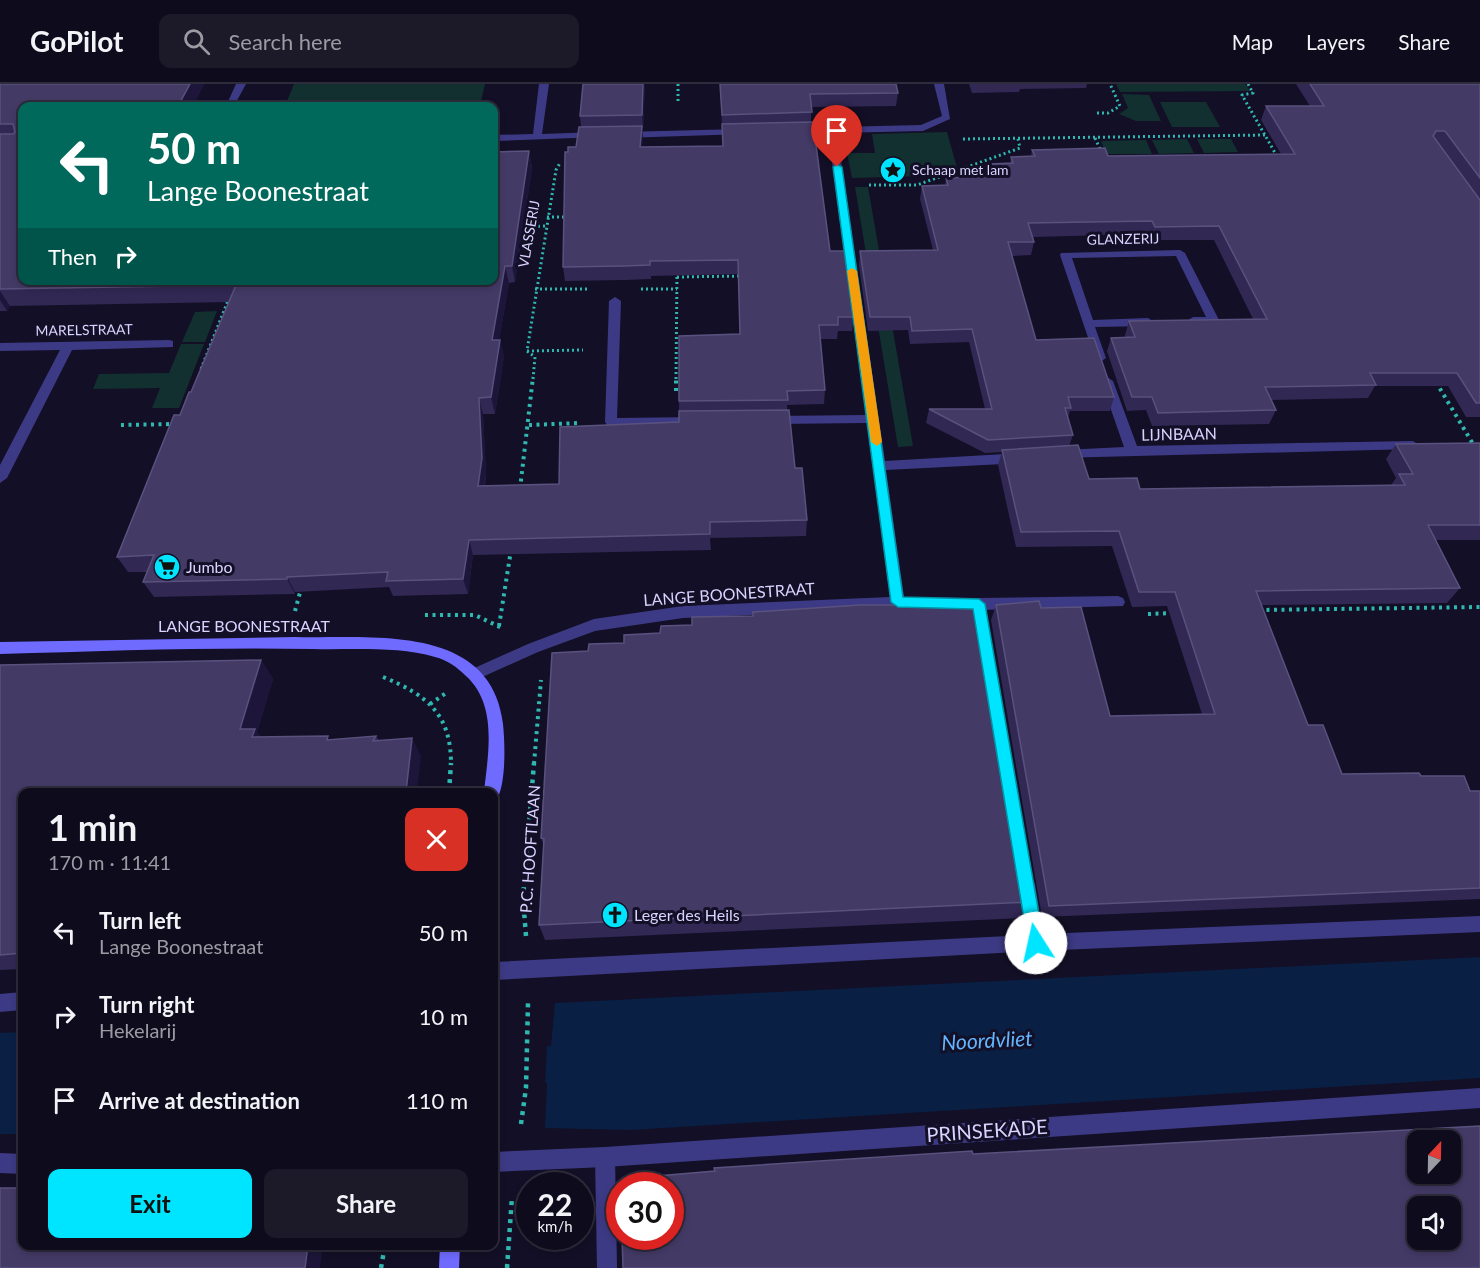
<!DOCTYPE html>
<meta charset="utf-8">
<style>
:root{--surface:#0e0b1c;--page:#1c1929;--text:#f1f3f6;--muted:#9b9ba3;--line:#2e2b3b;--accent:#00e5ff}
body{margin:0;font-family:Lato,sans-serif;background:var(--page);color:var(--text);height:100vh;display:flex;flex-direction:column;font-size:22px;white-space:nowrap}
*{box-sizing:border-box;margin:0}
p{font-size:20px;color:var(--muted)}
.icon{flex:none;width:33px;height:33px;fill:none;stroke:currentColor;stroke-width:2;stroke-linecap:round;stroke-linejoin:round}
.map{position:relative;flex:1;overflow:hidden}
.sheet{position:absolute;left:18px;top:704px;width:480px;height:462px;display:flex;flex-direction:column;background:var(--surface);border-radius:12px;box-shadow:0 3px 9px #0003,0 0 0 2px var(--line)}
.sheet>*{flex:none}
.banner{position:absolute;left:18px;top:18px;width:480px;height:183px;border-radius:12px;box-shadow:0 3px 9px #0003,0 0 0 2px var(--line);background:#00695c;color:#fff;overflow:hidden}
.needle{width:39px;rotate:22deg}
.tools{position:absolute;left:1407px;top:1046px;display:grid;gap:12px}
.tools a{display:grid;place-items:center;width:54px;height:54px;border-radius:12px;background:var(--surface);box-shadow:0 3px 9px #0003,0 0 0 2px var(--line);font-size:30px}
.speed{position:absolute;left:516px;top:1088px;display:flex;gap:12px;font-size:30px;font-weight:700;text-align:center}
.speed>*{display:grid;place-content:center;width:78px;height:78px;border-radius:50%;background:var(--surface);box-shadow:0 3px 9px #0003,0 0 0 2px var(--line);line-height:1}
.speed small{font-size:15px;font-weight:400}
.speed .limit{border:9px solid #d22;background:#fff;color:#111}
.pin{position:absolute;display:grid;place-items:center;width:51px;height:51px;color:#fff;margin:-62px -26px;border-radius:50% 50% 50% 0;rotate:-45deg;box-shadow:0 0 6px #0007}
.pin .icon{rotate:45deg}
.me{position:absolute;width:66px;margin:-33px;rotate:350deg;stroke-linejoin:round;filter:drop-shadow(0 0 4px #0008)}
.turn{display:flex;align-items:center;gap:21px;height:126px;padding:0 30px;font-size:27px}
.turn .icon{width:78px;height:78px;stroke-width:2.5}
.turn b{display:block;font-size:42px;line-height:51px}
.then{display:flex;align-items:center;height:57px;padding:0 30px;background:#0003;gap:12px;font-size:22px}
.round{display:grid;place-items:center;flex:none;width:63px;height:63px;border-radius:12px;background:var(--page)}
.overview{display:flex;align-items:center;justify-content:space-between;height:102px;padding:0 30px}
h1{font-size:36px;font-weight:700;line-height:45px}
.primary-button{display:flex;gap:12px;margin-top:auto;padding:12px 30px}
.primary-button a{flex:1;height:69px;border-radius:12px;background:var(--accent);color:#111;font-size:24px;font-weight:700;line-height:69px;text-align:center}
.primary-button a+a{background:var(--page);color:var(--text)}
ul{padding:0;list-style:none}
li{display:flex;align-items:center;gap:18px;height:84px;padding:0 30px}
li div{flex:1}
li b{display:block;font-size:22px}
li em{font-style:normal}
header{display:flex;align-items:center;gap:36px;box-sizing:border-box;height:84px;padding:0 30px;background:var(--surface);border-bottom:2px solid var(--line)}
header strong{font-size:28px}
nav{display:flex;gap:33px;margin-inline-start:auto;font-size:21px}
.search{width:420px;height:54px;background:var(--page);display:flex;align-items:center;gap:15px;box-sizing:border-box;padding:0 21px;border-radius:12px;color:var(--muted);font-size:22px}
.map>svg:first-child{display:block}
.green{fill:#12302f}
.water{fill:#0a1f44}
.pier{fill:#130f26}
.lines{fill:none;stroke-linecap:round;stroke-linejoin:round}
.path-far2{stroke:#2fb8b0;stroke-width:3;stroke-dasharray:2 3;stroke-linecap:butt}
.path-far1{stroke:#2fb8b0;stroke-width:4;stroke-dasharray:3 4.5;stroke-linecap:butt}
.path{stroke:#2fb8b0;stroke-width:4.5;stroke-dasharray:4 5;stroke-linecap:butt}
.lane{fill:#3d3a85;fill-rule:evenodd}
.street{fill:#3d3a85;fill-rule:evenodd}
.secondary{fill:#6f6bff;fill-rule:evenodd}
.wall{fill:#312854}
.shaded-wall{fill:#1d163a}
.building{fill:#433a66;stroke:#5a527e;stroke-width:1.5;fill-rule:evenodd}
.route{fill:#00e5ff;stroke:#0095a6;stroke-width:1.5}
.slow{fill:#f59e0b}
.labels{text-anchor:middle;stroke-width:6;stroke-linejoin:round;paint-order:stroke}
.far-poi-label{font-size:14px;fill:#d9d4ff;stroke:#130f26;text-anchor:start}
.far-street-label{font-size:14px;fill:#d9d4ff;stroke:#130f26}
.street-label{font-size:16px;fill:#d9d4ff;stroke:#130f26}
.poi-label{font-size:16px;fill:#d9d4ff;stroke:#130f26;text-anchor:start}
.near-street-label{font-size:20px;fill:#d9d4ff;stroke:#130f26}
.near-water-label{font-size:21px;font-style:italic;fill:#62b6ff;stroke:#130f26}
</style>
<header>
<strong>GoPilot</strong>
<div class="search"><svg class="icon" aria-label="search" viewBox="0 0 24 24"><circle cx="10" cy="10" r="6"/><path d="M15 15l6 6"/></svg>Search here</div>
<nav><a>Map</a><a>Layers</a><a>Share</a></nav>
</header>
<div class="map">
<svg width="1480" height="1184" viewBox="0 0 1480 1184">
<rect width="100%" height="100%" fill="#130f26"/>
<!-- green -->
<g class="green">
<polygon points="294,0 485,0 480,22 285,22"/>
<polygon points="1116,0 1245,0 1250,7 1120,8"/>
<polygon points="1122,10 1149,11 1161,37 1136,37 1119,30 1128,24"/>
<polygon points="1160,18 1206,18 1220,43 1172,43"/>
<polygon points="947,48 959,91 852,94 847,69 875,69 872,50"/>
<polygon points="1187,55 1194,69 1159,70 1152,56"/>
<polygon points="1197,55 1231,55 1238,68 1204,69"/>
<polygon points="1146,56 1152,70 1106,70 1101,57"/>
<polygon points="855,103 868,103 913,362 898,363"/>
<polygon points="217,227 205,258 182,258 195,228"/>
<polygon points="181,260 204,260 179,324 152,324 160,304 93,305 99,290 169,289"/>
</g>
<!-- water -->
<g class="water">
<polygon points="1480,873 1480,994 630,1046 545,1044 547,999 494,1002 494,965 551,962 555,919"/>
<polygon points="22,948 22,1050 0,1050 0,949"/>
</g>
<!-- pier -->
<polygon class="pier" points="547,959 545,1003 494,1005 494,962"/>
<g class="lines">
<!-- path-far2 -->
<g class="path-far2">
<polyline points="678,0 678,20"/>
<polyline points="1248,0 1253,9 1242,11 1278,74"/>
<polyline points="1097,29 1108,29 1120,22 1110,0"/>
<polyline points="1095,54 1101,67"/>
<polyline points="963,55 1266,51"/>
<polyline points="869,101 917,101 1020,64 1018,55"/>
<polyline points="547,133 567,133"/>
<polyline points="518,143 546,142"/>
<polyline points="677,193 743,192"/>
<polyline points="535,205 589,205"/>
<polyline points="641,205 677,205"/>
<polyline points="527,267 583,266"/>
<polyline points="201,285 229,214"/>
<polyline points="533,295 535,273 527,267 556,86 560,79"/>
<polyline points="676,295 677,188"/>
</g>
<!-- path-far1 -->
<g class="path-far1">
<polyline points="1436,298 1473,360"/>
<polyline points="676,307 676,293"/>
<polyline points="121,341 174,340"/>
<polyline points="529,341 579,339"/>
<polyline points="520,405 533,293"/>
<polyline points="1259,526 1480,523"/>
<polyline points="295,527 301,505"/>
<polyline points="1148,530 1173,529"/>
<polyline points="425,531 475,531 502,544"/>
<polyline points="499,542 511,466"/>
<path d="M383 593C427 611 451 630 451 680"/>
<polyline points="430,620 446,609"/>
<polyline points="534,680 541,596"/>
</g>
<!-- path -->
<g class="path">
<polyline points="449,708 451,679"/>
<polyline points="526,852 523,814 534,679"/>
<polyline points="521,1040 526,1004 528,919"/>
<polyline points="381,1184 385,1161"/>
<polyline points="507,1184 512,1113"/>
</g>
<!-- lane -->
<polygon class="lane" points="605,1063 612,1066 615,1073 617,1184 597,1184 595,1073 598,1066"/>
<!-- street -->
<g class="street">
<polygon points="236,0 246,0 234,22 226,22"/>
<polygon points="539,0 549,0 542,50 598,48 601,49 601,53 494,57 494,51 533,50"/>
<polygon points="934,0 944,0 950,35 923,47 837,49 885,377 1021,369 1027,374 1021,379 886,386 904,513 979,514 1118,512 1123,514 1125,518 1123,522 979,526 898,524 683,534 595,547 538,568 480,594 470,594 468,590 470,586 528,560 594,535 683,522 890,513 867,339 772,340 766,336 772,332 866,331 828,49 793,50 788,47 793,44 921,41 942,32"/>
<polygon points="742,45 747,48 745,50 622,54 617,51 622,48"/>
<polygon points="1180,166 1185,169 1219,236 1217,239 1193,241 1187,237 1193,233 1206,233 1176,172 1072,174 1093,236 1148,234 1154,238 1148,242 1095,243 1106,274 1100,278 1096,277 1060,171 1061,169"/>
<polygon points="615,213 621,217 617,334 700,333 704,334 706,337 704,340 607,341 605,338 609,217"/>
<polygon points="169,256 173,257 173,263 72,266 7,394 0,399 0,381 60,266 0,267 0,259"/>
<polygon points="1107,293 1113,297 1137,362 1413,357 1419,361 1413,365 1058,374 1057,371 1058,368 1063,366 1124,363 1101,297"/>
<polygon points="1026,792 1032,794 1035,800 1043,850 1480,832 1480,848 1036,867 494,896 494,878 1026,851 1017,800 1020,794"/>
<polygon points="22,908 22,926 0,928 0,910"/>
<polygon points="1480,1004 1480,1024 605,1083 494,1088 494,1068 605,1063"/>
<polygon points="0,1069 22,1070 22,1090 0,1089"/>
</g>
<!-- secondary -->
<g class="secondary">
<path d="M295 553C370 555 491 538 503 640 505 659 506 696 498 713L494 715V708H484C488 670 498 621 466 592 457 583 447 576 435 573 397 562 353 566 313 565 209 563 104 567 0 570V558Z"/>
<polygon points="440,1161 460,1161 459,1184 439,1184"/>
</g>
</g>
<!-- wall -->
<g class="wall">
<polygon points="0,0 204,0 193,22 22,22 22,196 529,67 532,84 515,198 509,199 499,256 504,272 495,330 483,330 486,390 485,402 559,400 679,338 679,317 740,250 738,190 651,192 651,195 625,196 565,197 563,183 568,68 576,63 581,43 580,32 583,0 645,0 643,45 642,45 642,63 723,62 720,0 898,9 896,22 811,23 811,38 830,167 854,233 852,247 838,247 837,255 820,255 825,306 824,320 787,321 787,326 795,384 807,436 806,452 710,454 711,466 473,471 468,510 393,512 389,503 295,508 295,510 154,513 143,498 147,488 128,488 117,473 180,331 191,308 229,218 10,222 7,227 0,227"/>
<polygon points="969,0 1087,0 1086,4 1020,5 1019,8 972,9"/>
<polygon points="1296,0 1480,0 1480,333 1466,333 1448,302 1375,302 1368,314 1272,316 1276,326 1269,340 1152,342 1146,326 1127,327 1107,267 1111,254 1125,253 1125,251 1129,237 1253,235 1214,156 1150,156 1148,150 1033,153 1034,158 1031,171 1012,172 1036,256 1114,313 1110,327 1070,327 1068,333 1073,351 1069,362 1089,395 1140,405 1391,401 1396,394 1386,375 1396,360 1480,359 1480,456 1436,456 1460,504 1447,519 1261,521 1308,641 1342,690 1421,692 1470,707 1480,707 1480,815 1042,833 991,536 996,521 1041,524 1110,632 1202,630 1167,522 1132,523 1112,462 1016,463 998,381 1002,368 985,369 926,339 929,325 985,325 969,258 910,260 908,246 868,247 859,181 860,167 933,166 920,115 922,102 945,101 946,94 967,93 968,87 988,86 990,80 1010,79 1011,73 1031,72 1032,66 1108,72 1281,70 1261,36 1266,22 1310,22"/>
<polygon points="261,576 273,595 257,648 261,653 331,656 376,652 379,656 421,672 22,708 22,885 0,886 0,581"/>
<polygon points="541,754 1030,818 1021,834 545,856 539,841 544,763"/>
</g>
<!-- shaded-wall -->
<g class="shaded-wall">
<polygon points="190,0 204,0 193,22 178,22"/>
<polygon points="643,0 645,0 643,45 642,31"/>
<polygon points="642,42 643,56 641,77 640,63"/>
<polygon points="529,67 532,84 515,198 512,182"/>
<polygon points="505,182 509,199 496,273 492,256"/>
<polygon points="0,207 10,222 7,227 0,216"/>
<polygon points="500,256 504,272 495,330 491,313"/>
<polygon points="479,314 483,330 486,390 482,418 478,402"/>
<polygon points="469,456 473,471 468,510 463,495"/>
<polygon points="287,493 295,508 295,510 287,495"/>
<polygon points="261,576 273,595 257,648 268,663 240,645"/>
<polygon points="412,654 421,672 417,708 406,708"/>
<polygon points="308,1161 323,1161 320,1184 305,1184"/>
</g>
<!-- building -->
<g class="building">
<polygon points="0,0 190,0 178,22 22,22 22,196 494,196 494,68 529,67 512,182 505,182 492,256 500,256 491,313 479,314 482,374 478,402 559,400 560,343 679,338 679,327 789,326 795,384 802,384 807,436 710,438 710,450 469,456 463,495 386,497 388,488 287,493 287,495 143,498 154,471 117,473 174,331 180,331 189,308 191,308 236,201 0,205 0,50 13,50 15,48 13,40 0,40"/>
<polygon points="583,0 643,0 642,31 580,32"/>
<polygon points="720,0 896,0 898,9 810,10 812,28 722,31"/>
<polygon points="1310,0 1480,0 1480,94 1445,47 1436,47 1433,52 1480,116 1480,319 1476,319 1457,289 1370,289 1376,301 1265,303 1276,326 1158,329 1152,313 1132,313 1111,254 1135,253 1129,237 1267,235 1219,142 1155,143 1152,137 1028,139 1034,158 1008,158 1036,256 1094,254 1114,313 1068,313 1071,324 1065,324 1073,351 988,356 929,325 992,325 972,245 912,247 910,233 870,233 860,167 938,166 922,102 948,101 946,94 970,93 968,87 992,86 990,80 1013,79 1011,73 1035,72 1032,66 1105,64 1108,72 1295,70 1266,22 1324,22"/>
<polygon points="813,38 830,167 845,167 854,233 838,233 838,241 819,241 825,306 787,307 788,316 679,317 679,252 740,250 738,176 650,177 650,181 624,182 563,183 565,68 568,68 568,63 576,63 579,43 642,42 640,63 723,62 722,40"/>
<polygon points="1480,359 1480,441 1428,441 1460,504 1256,507 1308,641 1323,641 1342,690 1419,689 1421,692 1464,692 1470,707 1480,707 1480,804 1049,822 996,521 1039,517 1041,524 1081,523 1110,632 1215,630 1175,508 1139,508 1119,447 1021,448 1002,366 1078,361 1089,395 1137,394 1140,405 1405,401 1399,390 1413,390 1396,360"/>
<polygon points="979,517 1030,818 539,841 544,755 541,754 552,569 588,567 589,560 624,559 624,551 660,549 661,542 692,541 692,533 753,532 753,528 860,521 917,521"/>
<polygon points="261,576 240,645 255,645 252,653 328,652 327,656 376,652 373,657 412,654 406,708 22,708 22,869 0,871 0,581"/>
<path d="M1480 1042V1184H623L622 1152H670V1101H622V1095L715 1087 714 1084 972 1067 973 1070ZM1418 1056H1450V1089H1418ZM1418 1122H1450V1155H1418Z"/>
<polygon points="0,1104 22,1104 22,1161 308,1161 305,1184 0,1184"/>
</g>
<!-- route -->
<polygon class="route" points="837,80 842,83 903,513 979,515 985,520 1044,859 1042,865 1036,867 1031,865 1028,859 973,525 898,523 891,518 833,83"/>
<!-- slow -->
<polygon class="slow" points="852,184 857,187 882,358 877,362 871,358 847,187"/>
<!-- icons -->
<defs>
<symbol id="sight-disc" viewBox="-11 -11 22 22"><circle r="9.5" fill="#00e5ff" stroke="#130f26"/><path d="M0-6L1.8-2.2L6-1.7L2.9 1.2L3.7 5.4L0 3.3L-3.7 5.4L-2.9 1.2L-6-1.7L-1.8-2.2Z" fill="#111"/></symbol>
<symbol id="supermarket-disc" viewBox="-11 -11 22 22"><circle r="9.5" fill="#00e5ff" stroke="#130f26"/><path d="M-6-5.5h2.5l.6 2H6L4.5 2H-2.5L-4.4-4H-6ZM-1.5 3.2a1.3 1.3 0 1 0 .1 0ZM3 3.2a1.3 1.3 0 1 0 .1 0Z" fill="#111"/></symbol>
<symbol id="church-disc" viewBox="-11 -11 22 22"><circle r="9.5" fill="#00e5ff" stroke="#130f26"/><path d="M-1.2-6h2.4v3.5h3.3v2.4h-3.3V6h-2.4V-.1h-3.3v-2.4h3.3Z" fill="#111"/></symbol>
</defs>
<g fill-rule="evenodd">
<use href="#sight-disc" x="878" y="71" width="30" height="30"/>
<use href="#supermarket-disc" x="152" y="468" width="30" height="30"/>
<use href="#church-disc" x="600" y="816" width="30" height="30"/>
</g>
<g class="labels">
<!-- far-poi labels -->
<g class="far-poi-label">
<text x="912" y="91">Schaap met lam</text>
</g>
<!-- far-street labels -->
<g class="far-street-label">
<text transform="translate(529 150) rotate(-80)" y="5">VLASSERIJ</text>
<text transform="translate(1123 155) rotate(-1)" y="5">GLANZERIJ</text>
<text transform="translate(84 246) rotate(-1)" y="5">MARELSTRAAT</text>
</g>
<!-- street labels -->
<g class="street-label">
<text transform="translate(1179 350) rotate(-1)" y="6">LIJNBAAN</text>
<text transform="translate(729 510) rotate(-4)" y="6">LANGE BOONESTRAAT</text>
<text x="244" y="548">LANGE BOONESTRAAT</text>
<text transform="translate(530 765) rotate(-86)" y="6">P.C. HOOFTLAAN</text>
</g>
<!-- poi labels -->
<g class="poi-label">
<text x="186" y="489">Jumbo</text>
<text x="634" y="837">Leger des Heils</text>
</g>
<!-- near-street labels -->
<g class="near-street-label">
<text transform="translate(987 1047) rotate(-4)" y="7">PRINSEKADE</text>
</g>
<!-- near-water labels -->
<g class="near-water-label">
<text transform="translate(987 957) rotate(-3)" y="7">Noordvliet</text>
</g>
</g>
</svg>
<div class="tools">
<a><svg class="needle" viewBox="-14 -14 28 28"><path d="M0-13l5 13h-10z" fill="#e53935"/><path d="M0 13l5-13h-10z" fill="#9b9ba3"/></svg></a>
<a><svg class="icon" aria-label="sound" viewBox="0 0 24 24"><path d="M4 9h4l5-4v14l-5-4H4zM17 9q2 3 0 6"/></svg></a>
</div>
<div class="speed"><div>22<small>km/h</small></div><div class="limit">30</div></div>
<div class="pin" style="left:837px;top:83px;background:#d93025"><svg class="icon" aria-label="arrive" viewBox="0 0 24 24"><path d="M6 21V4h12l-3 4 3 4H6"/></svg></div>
<svg class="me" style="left:1036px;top:859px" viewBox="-20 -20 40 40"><circle r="19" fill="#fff"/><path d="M0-13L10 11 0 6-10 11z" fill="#00e5ff"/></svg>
<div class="banner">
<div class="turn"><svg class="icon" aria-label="left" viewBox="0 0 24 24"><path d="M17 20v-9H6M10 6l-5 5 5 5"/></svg><div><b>50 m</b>Lange Boonestraat</div></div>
<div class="then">Then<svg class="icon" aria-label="right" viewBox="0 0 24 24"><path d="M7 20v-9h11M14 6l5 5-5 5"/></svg></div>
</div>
<section class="sheet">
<div class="overview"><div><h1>1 min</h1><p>170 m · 11:41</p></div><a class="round" style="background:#d93025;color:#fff"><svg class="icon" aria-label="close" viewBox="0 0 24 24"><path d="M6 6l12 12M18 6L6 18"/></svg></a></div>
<ul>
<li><svg class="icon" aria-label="left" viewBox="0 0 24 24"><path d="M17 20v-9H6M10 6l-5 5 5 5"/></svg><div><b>Turn left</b><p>Lange Boonestraat</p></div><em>50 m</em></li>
<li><svg class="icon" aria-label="right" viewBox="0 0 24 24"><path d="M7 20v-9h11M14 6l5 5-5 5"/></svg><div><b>Turn right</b><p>Hekelarij</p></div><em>10 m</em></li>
<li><svg class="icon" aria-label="arrive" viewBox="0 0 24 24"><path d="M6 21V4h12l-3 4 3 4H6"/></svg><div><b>Arrive at destination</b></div><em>110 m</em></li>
</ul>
<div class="primary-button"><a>Exit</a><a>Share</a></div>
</section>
</div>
